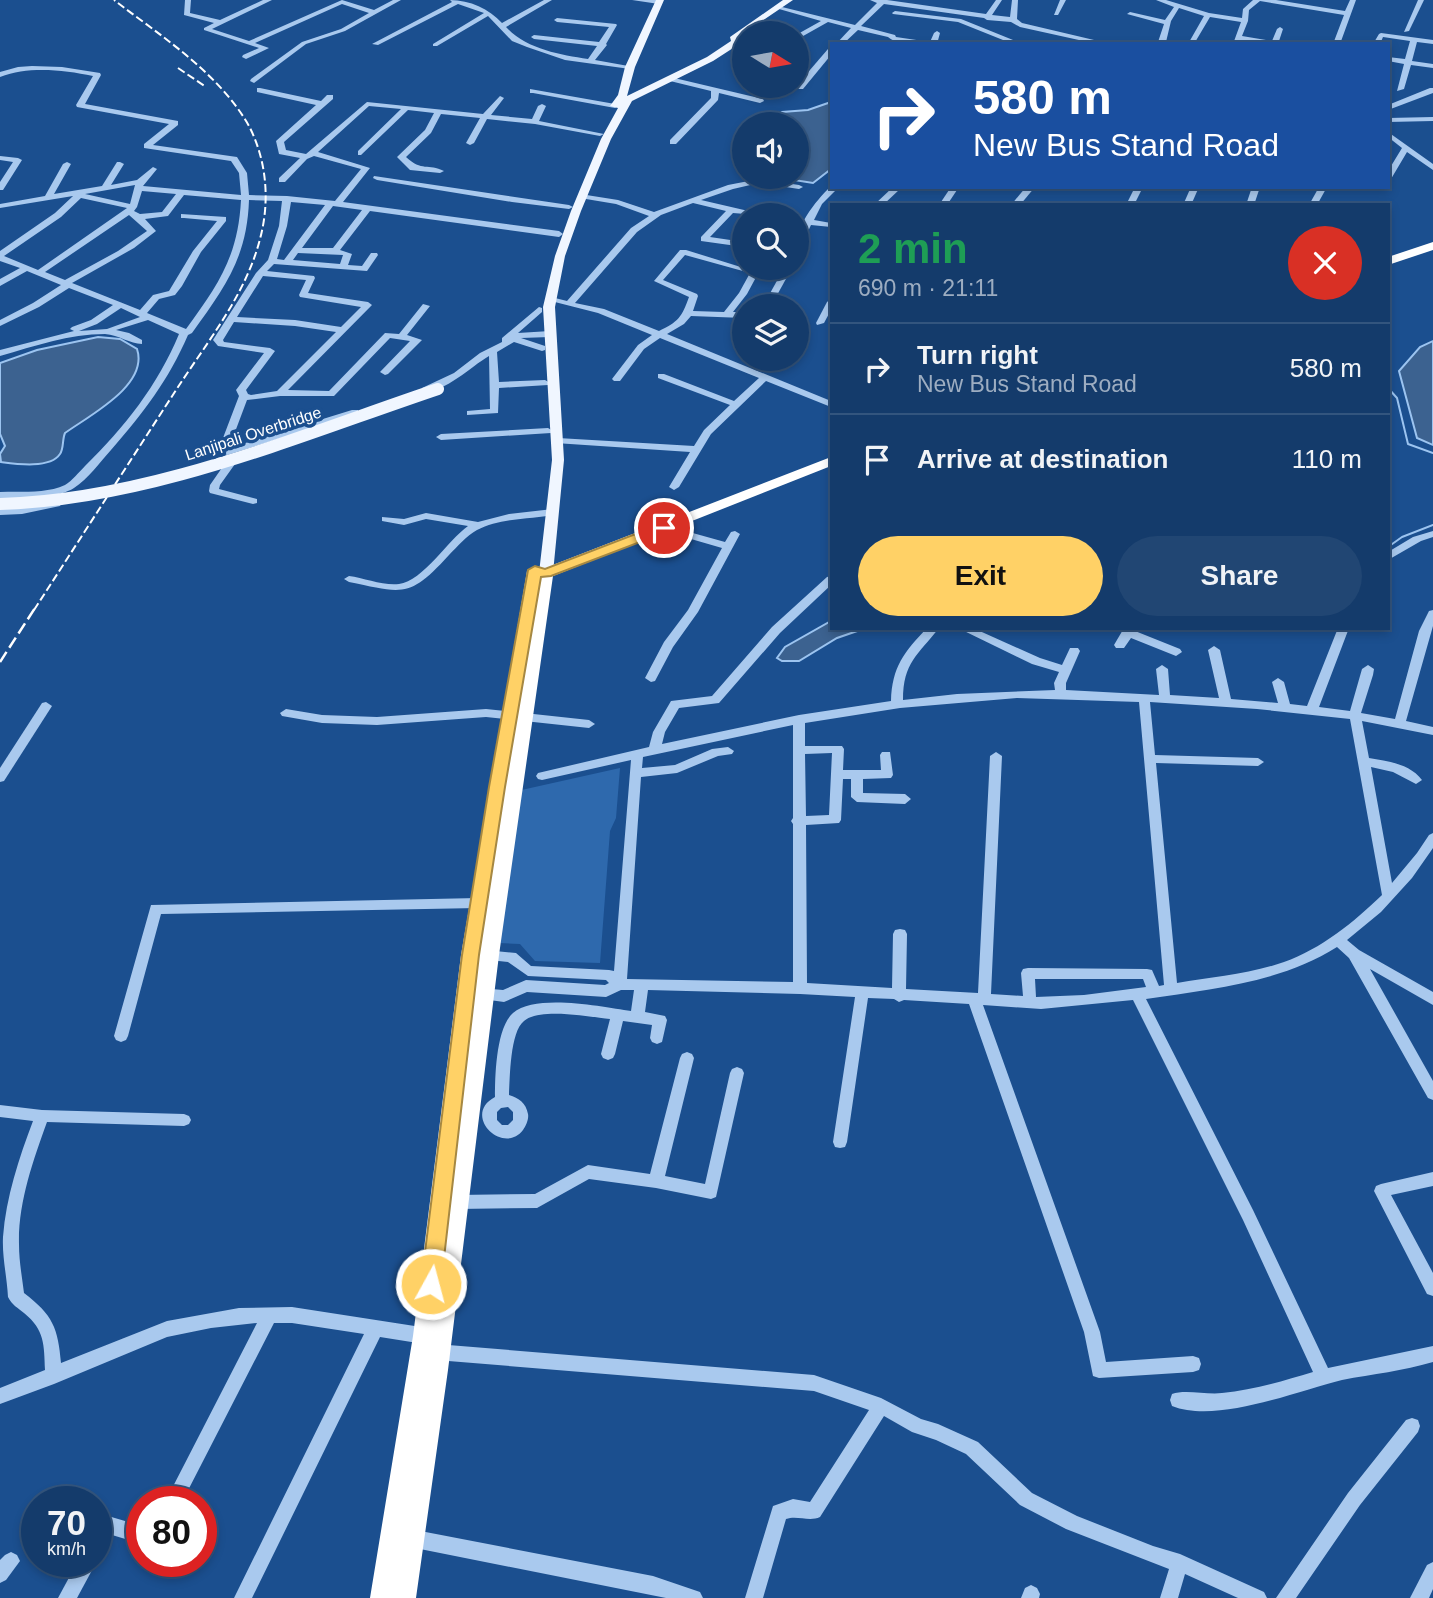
<!DOCTYPE html>
<meta charset="utf-8">
<style>
:root{--surface:#143b6b;--page:#214673;--text:#f1f3f6;--muted:#9dadc1;--line:#33557e;--accent:#ffd166}
body{margin:0;font-family:Helvetica,sans-serif;background:var(--page);color:var(--text);height:100vh;display:flex;flex-direction:column;font-size:26px;white-space:nowrap}
*{box-sizing:border-box;margin:0}
p{font-size:23px;color:var(--muted)}
.icon{flex:none;width:38px;height:38px;fill:none;stroke:currentColor;stroke-width:2;stroke-linecap:round;stroke-linejoin:round}
.map{position:relative;flex:1;overflow:hidden}
.sheet{position:absolute;left:830px;top:203px;width:560px;height:427px;display:flex;flex-direction:column;background:var(--surface);border-radius:0px;box-shadow:0 4px 10px #0003,0 0 0 2px var(--line)}
.sheet>*{flex:none}
.banner{position:absolute;left:830px;top:42px;width:560px;height:147px;border-radius:0px;box-shadow:0 4px 10px #0003,0 0 0 2px var(--line);background:#1a4fa0;color:#fff;overflow:hidden}
.needle{width:46px;rotate:101deg}
.controls{position:absolute;left:732px;top:21px;display:grid;gap:14px}
.controls a{display:grid;place-items:center;width:77px;height:77px;border-radius:50%;background:var(--surface);box-shadow:0 4px 10px #0003,0 0 0 2px var(--line);font-size:35px}
.speed{position:absolute;left:21px;top:1486px;display:flex;gap:14px;font-size:35px;font-weight:700;text-align:center}
.speed>*{display:grid;place-content:center;width:91px;height:91px;border-radius:50%;background:var(--surface);box-shadow:0 4px 10px #0003,0 0 0 2px var(--line);line-height:1}
.speed small{font-size:18px;font-weight:400}
.speed .limit{border:10px solid #d22;background:#fff;color:#111}
.pin{position:absolute;display:grid;place-items:center;width:60px;height:60px;color:#fff;margin:-30px;border:4px solid #fff;border-radius:50%;box-shadow:0 2px 7px #0007}
.me{position:absolute;width:77px;margin:-38px;rotate:7deg;stroke-linejoin:round;filter:drop-shadow(0 0 5px #0008)}
.turn{display:flex;align-items:center;gap:24px;height:147px;padding:0 28px;font-size:32px}
.turn .icon{width:91px;height:91px;stroke-width:2.5}
.turn b{display:block;font-size:49px;line-height:60px}
.round{display:grid;place-items:center;flex:none;width:74px;height:74px;border-radius:37px;background:var(--page)}
.overview{display:flex;align-items:center;justify-content:space-between;height:119px;padding:0 28px}
h1{font-size:42px;font-weight:700;line-height:52px;color:#1e9e55}
.button{display:flex;gap:14px;margin-top:auto;padding:14px 28px}
.button a{flex:1;height:80px;border-radius:42px;background:var(--accent);color:#111;font-size:28px;font-weight:700;line-height:80px;text-align:center}
.button a+a{background:var(--page);color:var(--text)}
ul{padding:0;list-style:none}
li{display:flex;align-items:center;gap:21px;height:91px;padding:0 28px;border-top:2px solid var(--line)}
li div{flex:1}
li b{display:block;font-size:26px}
li em{font-style:normal}
.map>svg:first-child{display:block}
.green{fill:#2e69ad}
.water{fill:#3c6290;stroke:#9cc4f0;stroke-width:2}
.lines{fill:none;stroke-linecap:round;stroke-linejoin:round}
.stream{stroke:#9cc4f0;stroke-width:2}
.minor{fill:#a9c9ee;fill-rule:evenodd}
.major{fill:#f0f6ff;fill-rule:evenodd}
.highway{fill:#fff;fill-rule:evenodd}
.rail-far1{stroke:#fff;stroke-width:2;stroke-dasharray:8 3.5;stroke-linecap:butt}
.rail{stroke:#fff;stroke-width:2.5;stroke-dasharray:12 5;stroke-linecap:butt}
.major-bridge{stroke:#f0f6ff;stroke-width:12}
.route{fill:#ffd166;stroke:#a68842;stroke-width:2}
.labels{text-anchor:middle;stroke-width:7;stroke-linejoin:round;paint-order:stroke}
.far-street-label{font-size:16px;fill:#fff;stroke:#1b4f8f}
</style>
<div class="map">
<svg width="1433" height="1598" viewBox="0 0 1433 1598">
<rect width="100%" height="100%" fill="#1b4f8f"/>
<!-- green -->
<polygon class="green" points="620,768 616,818 610,831 600,963 535,961 520,944 499,943 517,791"/>
<!-- water -->
<g class="water">
<polygon points="831,102 831,169 813,183 775,177 796,177 796,124 765,124 782,112 808,110"/>
<path d="M98 337 120 339 137 349C149 385 90 415 65 433 62 440 64 448 60 454 50 469 16 464 1 462L0 454 5 446 0 434V363L37 350Z"/>
<polygon points="1433,341 1433,445 1417,438 1399,371 1420,347"/>
<polygon points="831,621 831,628 866,628 837,638 799,661 782,661 777,658 785,647"/>
</g>
<g class="lines">
<!-- stream -->
<g class="stream">
<polyline points="1388,388 1397,398 1408,444 1433,453"/>
<polyline points="1388,547 1402,537 1433,525"/>
</g>
<!-- minor -->
<g class="minor">
<polygon points="185,0 191,0 190,13 220,20 263,0 272,0 212,29 249,41 342,0 374,10 393,0 401,0 345,31 306,44 254,83 250,81 251,79 302,42 341,29 369,13 342,4 255,43 269,48 246,59 242,57 243,55 259,48 204,30 204,28 214,23 184,15"/>
<path d="M450 0C470 0 489 9 502 23L544 0H552L506 27C526 49 560 55 588 59L597 46 534 39 531 37 534 35 599 42 609 27 557 22 554 20 557 18 616 24 617 25 606 44 607 45 595 60 634 67 630 69 565 60 527 47 512 41 488 16 437 46H433V44L484 13 458 4 378 45 372 44 452 2Z"/>
<polygon points="632,0 659,0 662,2 659,4"/>
<path d="M870 0H887L986 14 996 0H1002L992 15 1010 17 1012 0H1018L1017 19 1022 23 1111 44H1097L1020 27 1011 22 987 20 984 18 884 4 861 26 895 35 896 37 930 42 934 33 937 31 940 33 937 44C922 44 897 46 888 37L858 30 843 44H836L851 28 828 22 796 40V35L821 21 779 9 782 7 855 25 877 3Z"/>
<polygon points="1060,0 1066,0 1058,15 1054,15"/>
<polygon points="1156,0 1166,0 1209,13 1242,18 1243,9 1253,0 1276,0 1345,11 1350,0 1356,0 1340,44 1333,44 1344,15 1260,1 1249,10 1248,21 1242,36 1272,41 1277,29 1280,27 1283,29 1278,44 1260,44 1241,40 1240,44 1233,44 1241,22 1210,17 1194,44 1188,44 1204,16 1179,8 1171,21 1166,42 1161,44 1158,42 1164,24 1127,14 1130,12 1165,20 1174,7"/>
<polygon points="1418,0 1424,0 1409,31 1404,32"/>
<polygon points="895,11 961,19 1023,44 1013,44 958,22 893,14 892,13"/>
<polygon points="1381,33 1433,40 1433,44 1417,42 1412,61 1433,64 1433,68 1411,65 1404,89 1397,91 1404,64 1388,61 1388,57 1405,59 1410,41 1383,37 1380,44 1373,44 1379,34"/>
<polygon points="828,49 831,49 831,55 803,89 797,89 797,85"/>
<path d="M32 66 62 67 100 73 101 75 85 104 178 121V125L153 145 237 157 247 173 249 195 287 196 335 201 361 169 314 156 307 159 285 182H279V178L300 158 279 154 276 141 316 105 257 92V88H260L321 101 327 95H333V99L284 142 286 150 306 154 367 102 483 114 500 96 504 98 491 115 532 119 538 106 542 104 546 106 539 121 604 134 600 136 535 124 487 119 474 143 470 145 466 143 480 118 441 114 431 133 406 157C422 172 428 163 444 171L440 173 410 170 397 157 425 130 434 113 408 110 361 155H358V151L401 109 369 106 318 152 370 168 343 202 559 231 563 234 559 237 370 211 340 250 352 254 348 265 362 266 371 253H377L378 255 367 271 274 264 267 271 314 276 315 278 308 293 368 302 372 305 288 390 329 391 385 333 399 334 423 304 430 306 407 335 422 340 388 374 385 375 380 372 410 341 390 338 334 396H280L247 400 229 448 352 410H358V414L227 455 218 451 239 396 236 390 264 353 218 346 213 340 256 273 268 260 279 226 282 201 249 200C247 258 225 287 192 333L188 335C168 381 144 412 111 450 100 462 88 479 74 488 57 499 20 498 0 498V492C20 491 46 494 65 485 72 481 79 472 85 466 124 428 158 385 179 334L148 320 116 330 129 333 142 340V344C130 344 119 335 105 334 69 334 35 346 0 356V350L74 331 70 329 72 327 91 320 113 305 69 288 39 307 0 326V320L33 303 61 285 27 271 0 286V279L20 268 0 261V251L55 213 73 196 0 208V204L45 196 63 164 67 162 71 164 54 194 102 186 117 162H120L124 164 111 185 137 180 153 167 157 169 143 186 241 195 239 173 231 161 144 148V144L169 124 77 107 76 105 93 76C63 70 29 66 0 77V72L18 67ZM135 185 130 204 85 194ZM142 191 176 194 162 212 140 214 134 211 137 207ZM184 195 241 200C238 257 218 285 186 329L147 313 159 299 175 295 182 286 201 252 226 221V217L181 214V218H184L217 221 193 251 169 291 153 295 140 310 72 283 134 248 156 231 145 219 168 216ZM81 198 127 208 38 270 4 256 61 217ZM291 202 325 205 284 260 277 259 287 226ZM333 206 362 210 333 248H302ZM129 215 147 231 118 251 65 280 45 272ZM298 253 343 255 340 264 293 260ZM263 276 306 280 299 295 300 297 361 307 341 327 295 320 237 317ZM121 308 140 317 107 329 79 331 97 324ZM234 322 295 326 336 332 277 391 251 395 248 394 246 390 275 351 270 348 224 342 223 340Z"/>
<polygon points="670,77 763,99 764,101 760,103 719,93 718,100 676,144 670,144 670,140 711,98 711,91 670,81"/>
<polygon points="1430,88 1433,88 1433,93 1388,110 1388,105"/>
<polygon points="530,89 615,104 619,106 615,108 533,93 530,93"/>
<polygon points="1433,117 1433,121 1388,122 1388,118"/>
<polygon points="1388,132 1433,164 1433,170 1407,152 1391,179 1388,179 1388,171 1402,148 1388,137"/>
<polygon points="0,156 18,158 22,160 3,190 0,190 0,182 13,162 0,160"/>
<polygon points="374,176 569,205 573,207 569,209 512,202 377,180 373,178"/>
<path d="M759 179 799 185 803 187 799 189 759 183 733 189 701 200 757 213 758 215 733 213 710 237 744 242V247L701 241V237L726 211 693 203 661 215 637 232 575 303 604 309 659 331C678 322 682 317 689 297L654 281 680 250H686L744 268H761L747 294 733 312H744V318L691 316 684 324 667 334 831 401V407L766 381 711 434 679 487 674 490 669 487 690 452 555 443 553 441 558 438 694 446 704 430 730 405 658 378V374H664L734 401 759 378 660 338 644 349 620 381H614L612 379 638 345 652 335 598 313 547 300 551 297 567 301 631 228 649 216 616 204 580 198V194L618 200 654 212 728 185ZM685 255 750 273 739 293 724 312 693 311 698 296 697 294 663 280Z"/>
<path d="M831 186 839 187 822 204 814 220 831 223V227L811 225 800 248 796 250C796 225 814 203 831 186Z"/>
<polygon points="893,187 900,189 883,205 874,205"/>
<polygon points="951,187 959,187 947,205 939,205"/>
<polygon points="1026,187 1035,187 1020,205 1011,205"/>
<polygon points="1135,187 1143,187 1134,205 1126,205"/>
<polygon points="1191,187 1199,187 1191,205 1183,205"/>
<polygon points="1252,187 1260,187 1254,205 1246,205"/>
<polygon points="1319,187 1327,187 1317,205 1309,205"/>
<polygon points="1381,187 1376,190 1372,188 1373,187"/>
<polygon points="1060,203 1068,205 1059,205"/>
<polygon points="784,268 792,268 771,306 763,306"/>
<polygon points="831,299 831,310 824,323 817,325 816,323 827,302"/>
<path d="M539 307 542 308V312L518 333 550 331 555 334 550 337 521 338 545 346V350L542 351 514 342 497 352 499 382 545 380 550 383 548 385 499 388 498 413 467 415V411L490 409 489 356C470 367 445 393 422 392V388L454 373 480 353 502 342V338Z"/>
<polygon points="548,428 553,431 551,433 441,440 436,437 441,434"/>
<polygon points="230,461 235,464 220,485 219,489 257,499 257,503 253,504 210,493 209,491 210,485 226,462"/>
<polygon points="58,497 63,500 60,506 22,514 0,515 0,509 22,508 52,502 54,498"/>
<path d="M553 509 558 512 557 514C531 520 501 517 477 530 466 536 458 546 449 555 409 599 403 593 349 582L344 579 349 576C364 578 384 586 399 584 423 581 448 540 468 526L426 519 404 525 382 521V517L404 519 426 513 478 522 509 514Z"/>
<polygon points="664,525 725,542 731,532 735,531 740,534 698,612 673,647 655,681 651,682 645,678 664,642 688,610 722,548 660,530 659,528"/>
<polygon points="1433,531 1433,537 1421,541 1388,560 1388,552 1413,537"/>
<path d="M831 576V585L780 633 719 703 679 708 665 732 662 744 799 715 891 701C892 667 904 652 927 628H939C918 655 903 662 903 700L957 694 1055 690 1054 683 1059 672 1032 664 958 628H973L1040 658 1062 665 1070 648H1078L1080 651 1066 683V690L1159 695 1156 669 1162 665 1168 669 1170 695 1219 698 1208 650 1214 646 1220 650 1231 699 1278 703 1272 682 1278 678 1284 682 1290 704 1307 706 1338 628H1349L1319 707 1350 711 1362 669 1368 665 1374 669 1373 675 1361 713 1395 719 1419 631 1429 611 1433 610V626L1406 721 1433 727V735L1362 721 1369 758C1388 761 1410 764 1422 780L1416 784 1393 772 1371 767 1392 883 1417 853 1429 835 1433 833V848L1412 878 1381 912 1347 940 1359 950 1433 992V1005L1370 969 1433 1081V1100L1428 1098 1349 958 1337 947C1280 983 1211 989 1146 999L1253 1210 1328 1368 1433 1346V1362C1403 1371 1373 1374 1342 1380 1297 1391 1217 1424 1172 1406L1170 1400 1172 1394C1185 1389 1207 1395 1222 1393 1253 1390 1283 1381 1313 1372L1243 1220 1133 1000 1041 1009 983 1005 1100 1332 1106 1362 1193 1356 1199 1358 1201 1364 1199 1370 1193 1372 1099 1378 1093 1376 1084 1332 969 1004 904 1000 899 1002 894 999 868 998 847 1142 845 1147 840 1148 835 1147 833 1142 855 997 800 994 648 990 645 1012 665 1016 667 1020 662 1042 657 1044 652 1042 650 1038 652 1025 623 1021 615 1054 613 1058 608 1060 603 1058 601 1054 610 1019C590 1017 540 1007 524 1021 510 1032 510 1077 509 1095 519 1098 526 1103 528 1114 529 1119 526 1126 523 1130 503 1156 461 1115 495 1097 495 1076 496 1028 513 1013 536 993 603 1007 631 1011L634 990H621L606 997 527 992 504 1002 475 998 473 994 475 990 480 988 503 990 526 980 605 985 609 983 606 980 528 976 508 962 480 959 478 955 480 951 485 950 516 953 531 966 609 970 614 971 631 760 542 780 538 779 536 776 538 773 649 747 653 732 671 701 712 696 772 627 827 577ZM1017 698 1139 702 1164 985 1159 986 1152 970 1147 969 1028 968 1023 969 1021 973 1023 996 991 994 1002 756 996 752 990 756 978 993 906 989 907 934 905 930 900 929 895 930 893 934 892 988 807 983 806 825 839 823 841 820 843 779H851V797L857 802 905 804 911 799 905 794 863 793V779L891 778 893 775 890 752H882L880 755 881 770H843L844 749 842 746H805V723L900 708ZM1150 702 1257 709 1350 719 1382 895C1354 922 1321 949 1284 962 1250 974 1212 977 1177 983L1156 763 1258 766 1264 762 1258 758 1155 755ZM793 725V818L791 821 793 824V982L627 979 641 777 677 773 718 756 732 754 734 751 728 747 712 749 675 765 642 768 643 757ZM832 753 829 815 806 816 805 754ZM1035 979H1143L1146 987 1084 995 1036 997ZM508 1107 513 1112V1120L508 1125H502L497 1120V1112L501 1108Z"/>
<polygon points="1124,628 1135,628 1135,631 1180,649 1182,652 1176,656 1131,638 1124,648 1116,648 1114,645"/>
<polygon points="46,702 52,706 4,781 0,782 0,768 42,703"/>
<polygon points="286,709 322,715 377,717 486,709 589,720 595,724 589,728 486,717 377,725 322,723 282,716 280,713"/>
<polygon points="478,898 483,899 484,903 483,907 478,908 161,914 128,1036 126,1040 121,1042 116,1040 114,1036 151,905"/>
<polygon points="687,1052 692,1054 694,1058 665,1176 705,1184 730,1073 732,1069 737,1067 742,1069 744,1073 716,1197 711,1199 656,1188 589,1179 537,1208 457,1209 452,1207 449,1202 452,1197 457,1195 535,1194 588,1165 650,1174 680,1058 682,1054"/>
<path d="M0 1105 42 1110 184 1114 189 1116 191 1120 189 1124 184 1126 47 1122C33 1161 18 1203 19 1244 19 1261 22 1277 24 1293 53 1315 58 1328 61 1363L167 1321 239 1308 292 1307 434 1329 436 1334 434 1339 424 1344 380 1337 252 1598H234L364 1334 292 1323H274L182 1502H165L257 1323 211 1328 167 1337 54 1384 0 1404V1388L45 1370C44 1345 45 1330 24 1313 18 1308 12 1305 8 1297 7 1277 2 1257 3 1237 6 1197 19 1158 33 1121L0 1117Z"/>
<polygon points="1433,1172 1433,1186 1391,1195 1433,1273 1433,1296 1427,1294 1374,1191 1376,1186 1381,1184"/>
<path d="M436 1344 814 1375 881 1398 921 1419 938 1424 978 1442 1032 1493 1077 1516 1153 1546 1180 1554 1264 1592 1267 1598H1238L1185 1574 1178 1598H1160L1169 1569 1066 1529 1020 1505 966 1454 936 1440 912 1432 884 1416 820 1517C809 1522 797 1515 786 1519L763 1598H745L773 1506 793 1499 810 1502 869 1410 814 1391 436 1360 430 1358 428 1352 430 1346Z"/>
<polygon points="1412,1418 1418,1420 1420,1426 1418,1432 1360,1505 1296,1598 1276,1598 1348,1493 1406,1420"/>
<path d="M108 1516 142 1526V1544L112 1535 102 1552 96 1555C96 1540 93 1523 108 1516Z"/>
<polygon points="410,1529 653,1576 700,1592 703,1598 666,1598 410,1547 404,1544 401,1538 404,1532"/>
<polygon points="11,1552 17,1555 20,1561 6,1580 0,1583 0,1560 5,1555"/>
<polygon points="96,1560 97,1561 77,1598 58,1598 78,1561"/>
<polygon points="1433,1562 1433,1589 1429,1598 1410,1598 1427,1565"/>
<polygon points="1031,1585 1037,1588 1040,1594 1039,1598 1021,1598 1025,1588"/>
</g>
<!-- major -->
<polygon class="major" points="656,0 664,0 635,67 627,96 707,57 731,41 730,37 783,0 793,0 744,33 744,41 713,61 632,101 611,139 581,211 565,256 555,307 564,460 553,573 546,577 539,573 552,460 543,307 555,256 571,211 601,139 618,108 610,106 618,95 625,67"/>
<!-- highway -->
<g class="highway">
<polygon points="1433,242 1433,250 1388,265 1388,257"/>
<polygon points="831,457 831,466 553,576 499,955 448,1370 416,1598 370,1598 413,1336 461,955 527,571 535,566 545,568"/>
</g>
<!-- rail-far1 -->
<g class="rail-far1">
<polyline points="178,68 206,87"/>
<path d="M34 610C82 536 130 461 178 387 208 341 246 294 260 239 270 202 267 161 249 126 219 73 161 36 114 0"/>
</g>
<!-- rail -->
<polyline class="rail" points="0,662 35,608"/>
<!-- major-bridge -->
<path class="major-bridge" d="M0 504C149 500 298 436 438 389"/>
</g>
<!-- route -->
<polygon class="route" points="664,523 671,528 669,531 551,576 541,577 505,787 479,955 441,1284 438,1291 431,1294 424,1291 421,1284 462,955 489,787 528,570 535,566 545,569"/>
<g class="labels">
<!-- far-street labels -->
<g class="far-street-label">
<text transform="translate(253 433) rotate(-18)" y="6">Lanjipali Overbridge</text>
</g>
</g>
</svg>
<div class="controls">
<a><svg class="needle" viewBox="-14 -14 28 28"><path d="M0-13l5 13h-10z" fill="#e53935"/><path d="M0 13l5-13h-10z" fill="#9dadc1"/></svg></a>
<a><svg class="icon" aria-label="sound" viewBox="0 0 24 24"><path d="M4 9h4l5-4v14l-5-4H4zM17 9q2 3 0 6"/></svg></a>
<a><svg class="icon" aria-label="search" viewBox="0 0 24 24"><circle cx="10" cy="10" r="6"/><path d="M15 15l6 6"/></svg></a>
<a><svg class="icon" aria-label="layers" viewBox="0 0 24 24"><path d="M12 4l9 5-9 5-9-5zM3 14l9 5 9-5"/></svg></a>
</div>
<div class="speed"><div>70<small>km/h</small></div><div class="limit">80</div></div>
<div class="pin" style="left:664px;top:528px;background:#d93025"><svg class="icon" aria-label="arrive" viewBox="0 0 24 24"><path d="M6 21V4h12l-3 4 3 4H6"/></svg></div>
<svg class="me" style="left:431px;top:1284px" viewBox="-20 -20 40 40"><circle r="17" fill="#ffd166" stroke="#fff" stroke-width="3"/><path d="M0-11L8 9 0 5-8 9z" fill="#fff"/></svg>
<div class="banner">
<div class="turn"><svg class="icon" aria-label="right" viewBox="0 0 24 24"><path d="M7 20v-9h11M14 6l5 5-5 5"/></svg><div><b>580 m</b>New Bus Stand Road</div></div>
</div>
<section class="sheet">
<div class="overview"><div><h1>2 min</h1><p>690 m · 21:11</p></div><a class="round" style="background:#d93025;color:#fff"><svg class="icon" aria-label="close" viewBox="0 0 24 24"><path d="M6 6l12 12M18 6L6 18"/></svg></a></div>
<ul>
<li><svg class="icon" aria-label="right" viewBox="0 0 24 24"><path d="M7 20v-9h11M14 6l5 5-5 5"/></svg><div><b>Turn right</b><p>New Bus Stand Road</p></div><em>580 m</em></li>
<li><svg class="icon" aria-label="arrive" viewBox="0 0 24 24"><path d="M6 21V4h12l-3 4 3 4H6"/></svg><div><b>Arrive at destination</b></div><em>110 m</em></li>
</ul>
<div class="button"><a>Exit</a><a>Share</a></div>
</section>
</div>
